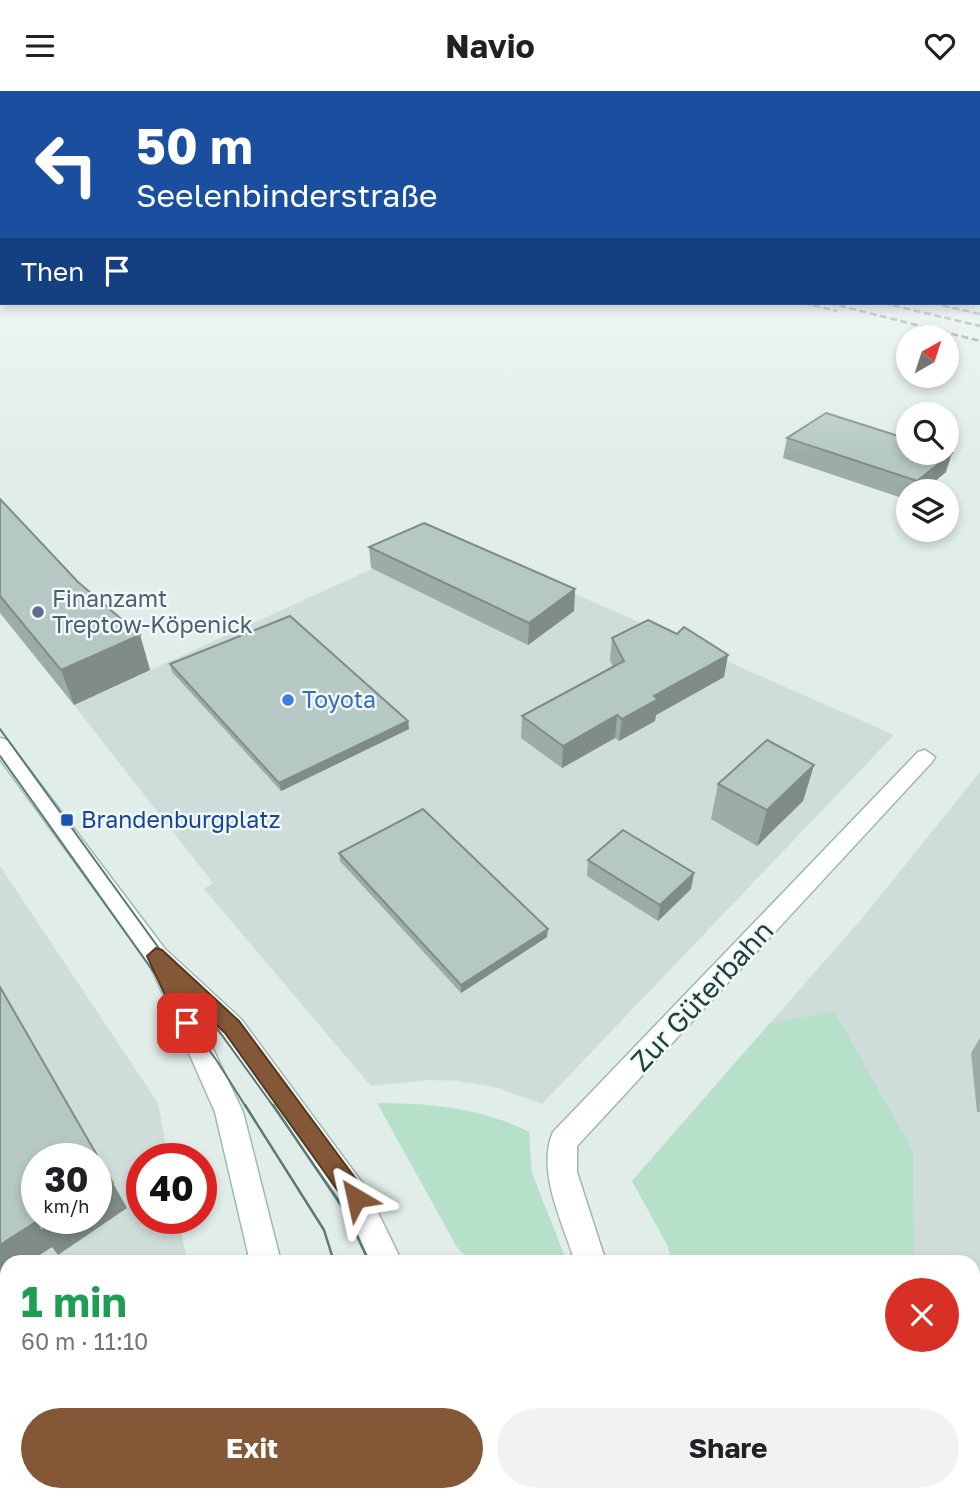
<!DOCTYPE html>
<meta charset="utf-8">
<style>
:root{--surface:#fff;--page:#f2f2f2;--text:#202124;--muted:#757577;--accent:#845736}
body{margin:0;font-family:"Golos Text",sans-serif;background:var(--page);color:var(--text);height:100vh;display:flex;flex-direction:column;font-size:26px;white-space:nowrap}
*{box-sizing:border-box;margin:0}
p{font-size:23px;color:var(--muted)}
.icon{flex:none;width:38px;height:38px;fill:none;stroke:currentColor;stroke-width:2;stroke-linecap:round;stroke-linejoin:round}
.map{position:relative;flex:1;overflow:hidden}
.details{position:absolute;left:0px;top:1164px;width:980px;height:247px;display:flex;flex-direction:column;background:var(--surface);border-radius:21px 21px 0 0;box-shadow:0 4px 10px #0003}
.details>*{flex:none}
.top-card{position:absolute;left:0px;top:0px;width:980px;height:214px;box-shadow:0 4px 10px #0003;background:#1a4fa0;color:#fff;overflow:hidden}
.needle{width:46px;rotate:39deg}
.buttons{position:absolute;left:896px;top:234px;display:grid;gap:14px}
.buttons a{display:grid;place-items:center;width:63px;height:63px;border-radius:50%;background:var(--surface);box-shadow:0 4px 10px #0003;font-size:35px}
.speed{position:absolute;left:21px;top:1052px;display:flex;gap:14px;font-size:35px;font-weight:700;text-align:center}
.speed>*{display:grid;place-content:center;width:91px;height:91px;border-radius:50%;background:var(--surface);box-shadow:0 4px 10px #0003;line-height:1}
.speed small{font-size:18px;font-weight:400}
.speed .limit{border:10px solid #d22;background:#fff;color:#111}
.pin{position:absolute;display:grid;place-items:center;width:60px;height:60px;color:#fff;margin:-30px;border-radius:14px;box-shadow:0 4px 10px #0006}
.me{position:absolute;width:77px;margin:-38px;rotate:324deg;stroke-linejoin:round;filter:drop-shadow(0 0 5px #0008)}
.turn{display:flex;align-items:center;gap:24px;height:147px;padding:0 21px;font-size:32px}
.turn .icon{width:91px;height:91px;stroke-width:2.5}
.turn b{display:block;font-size:49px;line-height:60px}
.then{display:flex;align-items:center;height:66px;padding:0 21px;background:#0003;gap:14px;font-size:26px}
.round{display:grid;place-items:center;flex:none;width:74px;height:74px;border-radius:37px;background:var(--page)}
.summary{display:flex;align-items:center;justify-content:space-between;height:119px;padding:0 21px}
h1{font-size:42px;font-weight:700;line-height:52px;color:#1e9e55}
.primary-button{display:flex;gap:14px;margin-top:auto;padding:14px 21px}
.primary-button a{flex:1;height:80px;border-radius:42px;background:var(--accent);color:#fff;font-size:28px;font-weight:700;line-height:80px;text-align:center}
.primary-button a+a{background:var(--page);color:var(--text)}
header{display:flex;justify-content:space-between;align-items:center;height:91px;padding:0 21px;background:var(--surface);font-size:32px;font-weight:700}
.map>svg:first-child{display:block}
.built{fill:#ceddd9;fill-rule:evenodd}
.green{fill:#b7e0ca}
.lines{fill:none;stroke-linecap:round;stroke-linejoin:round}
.street-casing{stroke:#a2b5b2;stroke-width:3}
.secondary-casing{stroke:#9eb9b5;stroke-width:3}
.street{fill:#fff;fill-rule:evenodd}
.secondary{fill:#fff;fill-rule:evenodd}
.tram-far1{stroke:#5a7a78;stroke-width:2}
.tram{stroke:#5a7a78;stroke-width:2.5}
.rail{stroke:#5a7a78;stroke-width:2.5;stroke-dasharray:7 3.5;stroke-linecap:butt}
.wall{fill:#9caca8}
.shaded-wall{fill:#7f8c88}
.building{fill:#b5c8c3;stroke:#7f8c88;stroke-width:2}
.route{fill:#845736;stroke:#563923;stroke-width:2}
.service-dot{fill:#5c6f8a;stroke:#f1f9f6;stroke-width:2.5}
.shop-dot{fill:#3f7fe0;stroke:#f1f9f6;stroke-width:2.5}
.transit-dot{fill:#1a4fb4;stroke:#f1f9f6;stroke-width:2.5}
.labels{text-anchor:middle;stroke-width:5;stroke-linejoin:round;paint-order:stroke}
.service-label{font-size:23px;fill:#4e5e75;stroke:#f1f9f6;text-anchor:start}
.shop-label{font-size:23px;fill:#366cbe;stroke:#f1f9f6;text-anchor:start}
.transit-label{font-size:23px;fill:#164399;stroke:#f1f9f6;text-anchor:start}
.near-street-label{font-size:28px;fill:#1f3f3c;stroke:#f1f9f6}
</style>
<header><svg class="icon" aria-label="menu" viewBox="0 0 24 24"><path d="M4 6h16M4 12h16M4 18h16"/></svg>Navio<svg class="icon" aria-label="heart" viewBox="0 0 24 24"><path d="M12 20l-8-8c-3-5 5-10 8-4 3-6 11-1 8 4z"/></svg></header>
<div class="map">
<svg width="980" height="1410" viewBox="0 0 980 1410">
<rect width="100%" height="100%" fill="#e0ede9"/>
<!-- built -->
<g class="built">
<polygon points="444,445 894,644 542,1013 495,996 457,990 429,989 371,995 204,798 213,792 74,614"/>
<polygon points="980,681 980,1286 973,1284 973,1171 671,1171 668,1155 632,1090 864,825"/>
<path d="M0 775 158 1012 168 1067 142 1068V1127H179L186 1166 184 1171H7V1404H173L175 1410H0ZM37 1068H96V1127H37Z"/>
</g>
<!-- green -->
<g class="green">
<polygon points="834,920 913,1060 914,1171 671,1171 668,1155 632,1090 769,933"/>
<path d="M377 1012C428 1012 483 1017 529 1041L532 1082 567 1171H473L458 1158Z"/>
</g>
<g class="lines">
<defs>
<g id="street">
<path d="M925 659 935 666 932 671 577 1055V1081L606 1171H575C563 1132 536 1080 553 1041L918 661Z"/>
<polygon points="973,1362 980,1364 980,1400 973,1398"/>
</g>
<g id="secondary">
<polygon points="0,647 7,649 165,858 241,928 366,1097 402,1171 371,1171 346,1117 223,944 192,914 243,1021 281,1171 250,1171 215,1021 150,874 0,668"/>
<rect x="289" y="1404" width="36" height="6"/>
<polygon points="392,1404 428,1404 427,1410 391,1410"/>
</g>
</defs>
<!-- street casing -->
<use href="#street" class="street-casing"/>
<!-- secondary casing -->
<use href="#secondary" class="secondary-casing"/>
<!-- street -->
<use href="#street" class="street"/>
<!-- secondary -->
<use href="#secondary" class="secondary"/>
<!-- tram-far1 -->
<g class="tram-far1">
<polyline points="0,638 274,1016"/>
<polyline points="0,665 217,970 246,1016"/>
</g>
<!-- tram -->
<g class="tram">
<polyline points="245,1014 324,1139 334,1171"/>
<polyline points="273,1014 347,1123 369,1171"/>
<polyline points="369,1410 370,1404"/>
<polyline points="399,1410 400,1404"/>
</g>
<!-- rail -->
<g class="rail">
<polyline points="803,212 837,220"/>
<polyline points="829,212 980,250"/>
<polyline points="883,212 980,235"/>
<polyline points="932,212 980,223"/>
</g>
</g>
<!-- wall -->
<g class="wall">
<polygon points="787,347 946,381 922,401 908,401 908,409 783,367"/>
<polygon points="0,408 78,491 140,544 150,579 74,614 0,522"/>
<polygon points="369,456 575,498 574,520 528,554 371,477"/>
<polygon points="612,547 724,586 656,624 655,630 619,650 615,647 562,677 521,647 522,625 613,576 610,569"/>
<polygon points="170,573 408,630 409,638 281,700 172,581"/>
<polygon points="814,674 803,710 757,755 711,728 718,693"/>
<polygon points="339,762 547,846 461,902 340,770"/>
<polygon points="588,769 694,782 691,798 658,830 587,785"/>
<polygon points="980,947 980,1021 977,1021 971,962"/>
</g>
<!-- shaded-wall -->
<g class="shaded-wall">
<polygon points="952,362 946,381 922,401 914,401 917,390"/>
<polygon points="575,498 574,520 528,554 529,532"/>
<polygon points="140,544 150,579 74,614 61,579"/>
<polygon points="728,564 724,586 656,624 655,630 619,650 622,628 654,605"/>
<polygon points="617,624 615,647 562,677 563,655"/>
<polygon points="408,630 409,638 281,700 279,692"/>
<polygon points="814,674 803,710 757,755 767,719"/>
<polygon points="694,782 691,798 658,830 660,814"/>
<polygon points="548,838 547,846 461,902 461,894"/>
<polygon points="113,1092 127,1117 58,1164 52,1156 29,1171 7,1171 7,1186 0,1190 0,1154 36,1131 60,1127 96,1127 96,1104"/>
</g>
<!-- building -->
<g class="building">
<polygon points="826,322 908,348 908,362 947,362 947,360 952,362 917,390 787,347"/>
<polygon points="0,408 78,491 140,544 61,579 0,505"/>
<polygon points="424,432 575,498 529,532 369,456"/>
<polygon points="290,525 408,630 279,692 170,573"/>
<polygon points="648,529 677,543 684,536 728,564 654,605 658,608 622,628 617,624 563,655 522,625 624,570 612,547"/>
<polygon points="767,649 814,674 767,719 718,693"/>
<polygon points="423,718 548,838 461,894 339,762"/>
<polygon points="623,739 694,782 660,814 588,769"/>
<polygon points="0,896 113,1092 96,1104 96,1068 37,1068 37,1127 60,1127 41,1140 36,1131 0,1154"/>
</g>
<!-- sky -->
<linearGradient id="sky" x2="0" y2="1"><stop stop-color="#7fb6e1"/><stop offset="0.46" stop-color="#f1f7f5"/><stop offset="1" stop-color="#f1f7f5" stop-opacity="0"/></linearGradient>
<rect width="980" height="367" fill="url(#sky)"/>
<!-- route -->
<polygon class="route" points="156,857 162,859 239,930 364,1099 367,1107 364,1114 356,1118 348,1114 225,942 183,902 197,932 194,937 187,940 180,937 147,865"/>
<!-- markers -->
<circle class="service-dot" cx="38" cy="521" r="7"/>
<circle class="shop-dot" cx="288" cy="609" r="7"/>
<rect class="transit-dot" x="60" y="722" width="14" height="14" rx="3.5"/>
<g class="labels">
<!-- service labels -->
<g class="service-label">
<text x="52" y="516">Finanzamt<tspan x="52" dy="26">Treptow-Köpenick</tspan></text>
</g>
<!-- shop labels -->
<g class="shop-label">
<text x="302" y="617">Toyota</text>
</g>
<!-- transit labels -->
<g class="transit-label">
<text x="81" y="737">Brandenburgplatz</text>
</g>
<!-- near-street labels -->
<g class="near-street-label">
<text transform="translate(702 905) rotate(-47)" y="10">Zur Güterbahn</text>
</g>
</g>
</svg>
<div class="buttons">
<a><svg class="needle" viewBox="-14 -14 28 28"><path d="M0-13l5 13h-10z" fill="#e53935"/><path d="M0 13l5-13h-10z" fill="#757577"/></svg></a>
<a><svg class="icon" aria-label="search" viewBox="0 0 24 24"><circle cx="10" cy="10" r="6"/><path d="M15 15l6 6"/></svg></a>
<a><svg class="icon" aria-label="layers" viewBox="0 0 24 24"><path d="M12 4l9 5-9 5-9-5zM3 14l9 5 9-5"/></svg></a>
</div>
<div class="speed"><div>30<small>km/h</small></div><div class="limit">40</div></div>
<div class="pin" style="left:187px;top:932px;background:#d93025"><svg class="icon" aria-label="arrive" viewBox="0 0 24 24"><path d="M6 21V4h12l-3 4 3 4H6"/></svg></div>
<svg class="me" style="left:356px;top:1107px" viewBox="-20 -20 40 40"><path d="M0-17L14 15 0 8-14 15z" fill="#845736" stroke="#fff" stroke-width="4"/></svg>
<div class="top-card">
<div class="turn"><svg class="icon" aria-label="left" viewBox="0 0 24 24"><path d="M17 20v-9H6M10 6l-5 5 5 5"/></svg><div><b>50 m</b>Seelenbinderstraße</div></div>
<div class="then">Then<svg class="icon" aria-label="arrive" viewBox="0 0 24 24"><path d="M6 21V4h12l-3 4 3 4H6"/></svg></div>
</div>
<section class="details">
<div class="summary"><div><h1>1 min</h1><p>60 m · 11:10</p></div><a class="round" style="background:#d93025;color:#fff"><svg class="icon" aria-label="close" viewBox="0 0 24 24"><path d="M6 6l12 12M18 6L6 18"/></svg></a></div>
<div class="primary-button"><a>Exit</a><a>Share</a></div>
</section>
</div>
